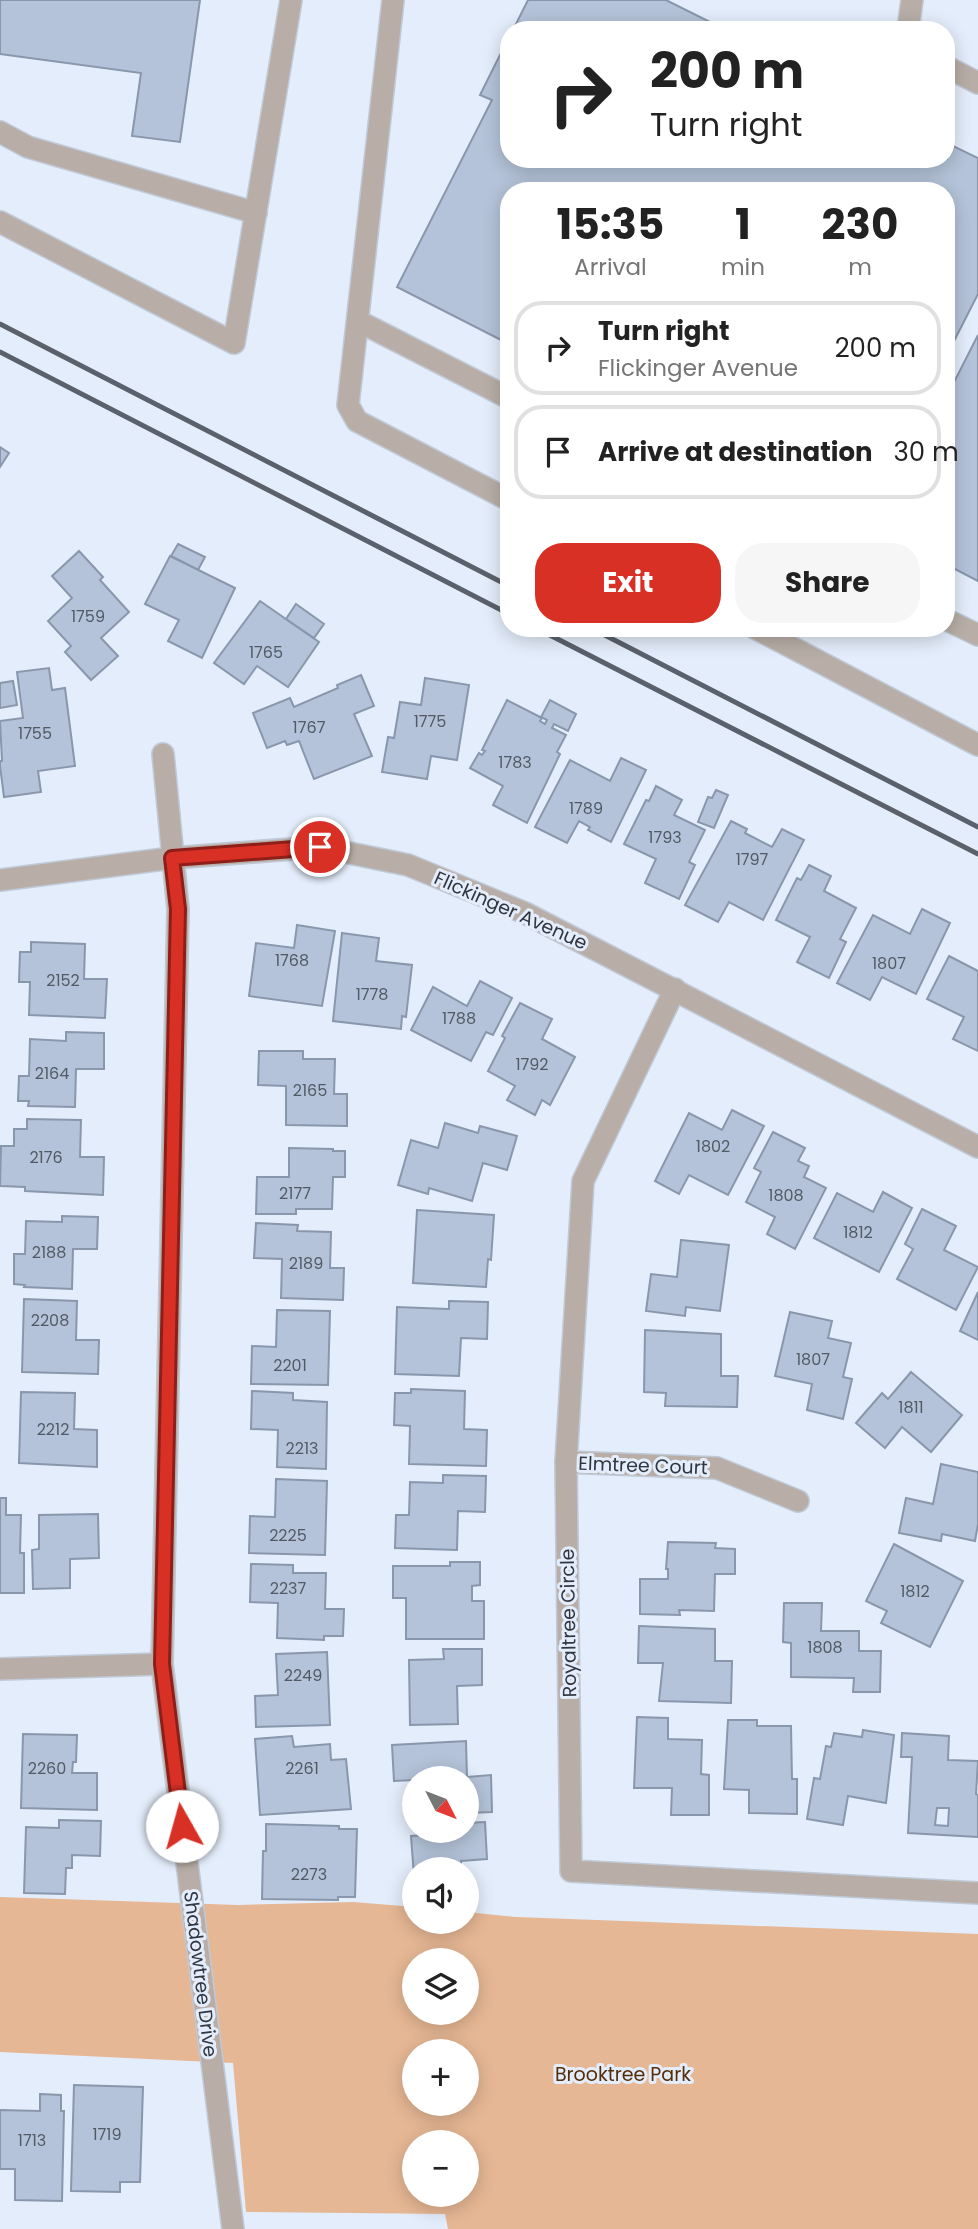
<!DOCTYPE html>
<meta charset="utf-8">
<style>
:root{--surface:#fff;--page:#f6f6f6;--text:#222;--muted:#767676;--line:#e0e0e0;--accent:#d93025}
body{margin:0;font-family:Poppins,sans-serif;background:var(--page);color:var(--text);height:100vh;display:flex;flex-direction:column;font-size:26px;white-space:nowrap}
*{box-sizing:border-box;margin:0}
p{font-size:23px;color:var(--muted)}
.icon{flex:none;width:38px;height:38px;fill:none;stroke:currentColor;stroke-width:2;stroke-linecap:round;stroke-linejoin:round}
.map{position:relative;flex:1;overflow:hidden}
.panel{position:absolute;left:500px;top:182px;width:455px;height:455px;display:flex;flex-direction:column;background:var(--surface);border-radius:28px;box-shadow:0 4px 18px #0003}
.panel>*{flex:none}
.guide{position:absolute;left:500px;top:21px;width:455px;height:147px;border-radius:28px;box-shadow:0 4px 18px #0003;background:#fff;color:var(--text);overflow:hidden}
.needle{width:46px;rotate:132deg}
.controls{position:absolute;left:402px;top:1766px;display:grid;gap:14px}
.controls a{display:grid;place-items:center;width:77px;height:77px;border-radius:50%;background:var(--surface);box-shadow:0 4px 18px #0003;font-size:35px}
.pin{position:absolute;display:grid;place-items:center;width:60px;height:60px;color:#fff;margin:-30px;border:4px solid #fff;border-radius:50%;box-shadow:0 2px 7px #0007}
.me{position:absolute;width:77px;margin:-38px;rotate:353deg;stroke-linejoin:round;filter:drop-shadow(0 0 5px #0008)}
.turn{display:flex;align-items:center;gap:24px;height:147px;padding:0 35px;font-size:32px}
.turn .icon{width:91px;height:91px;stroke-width:2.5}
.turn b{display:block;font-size:49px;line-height:60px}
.eta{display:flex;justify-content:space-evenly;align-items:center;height:119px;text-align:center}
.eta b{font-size:42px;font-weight:700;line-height:49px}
.button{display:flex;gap:14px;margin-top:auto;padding:14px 35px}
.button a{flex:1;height:80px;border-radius:28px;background:var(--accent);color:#fff;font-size:28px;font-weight:700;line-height:80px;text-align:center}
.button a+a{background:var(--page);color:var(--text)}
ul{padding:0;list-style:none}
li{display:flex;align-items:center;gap:21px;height:94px;margin:0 14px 10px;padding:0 21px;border:4px solid var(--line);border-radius:28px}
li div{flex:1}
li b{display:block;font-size:26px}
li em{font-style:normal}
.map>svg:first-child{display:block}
.green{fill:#e6b794;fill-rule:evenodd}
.building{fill:#b4c3d9;stroke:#8997ac;stroke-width:2;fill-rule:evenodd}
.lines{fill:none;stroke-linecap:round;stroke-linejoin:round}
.minor-casing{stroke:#c0c9d6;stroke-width:24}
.minor{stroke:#b8aea7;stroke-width:21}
.rail{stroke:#5b616c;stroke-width:5}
.route-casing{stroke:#8d1f18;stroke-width:18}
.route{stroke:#d93025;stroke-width:12}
.labels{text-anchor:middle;stroke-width:6;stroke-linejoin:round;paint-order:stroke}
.number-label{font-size:16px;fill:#525a66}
.street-label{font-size:19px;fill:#313740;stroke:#e4edfb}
.park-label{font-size:19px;fill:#552d07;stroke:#e4edfb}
</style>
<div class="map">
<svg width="978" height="2229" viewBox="0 0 978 2229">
<rect width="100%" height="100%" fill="#e4edfb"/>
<!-- green -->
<path class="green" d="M0 1897 238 1905 353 1902 415 1907V1922H467V1912L516 1917 978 1934V2229H448L445 2214 246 2212 233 2063 0 2052ZM415 1960H467V2012H415ZM415 2051H467V2104H415ZM415 2142H467V2194H415Z"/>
<!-- building -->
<g class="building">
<polygon points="0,0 200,0 180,142 132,136 141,73 0,54"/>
<polygon points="528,0 666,0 726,30 513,30"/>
<polygon points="509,37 509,159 947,159 947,143 978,158 978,294 954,341 947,337 947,191 509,191 509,344 397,287 492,100 480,95"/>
<polygon points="978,335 978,581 947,565 947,396"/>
<polygon points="0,447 9,453 0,467"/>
<polygon points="178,544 205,557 198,570 171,556"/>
<polygon points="79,551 103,577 100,580 129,612 101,638 118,656 91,680 65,652 71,646 48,621 72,598 52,576"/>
<polygon points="170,556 235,588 202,658 168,641 179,620 145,604"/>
<polygon points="260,601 319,642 288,687 257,666 244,684 214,663"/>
<polygon points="296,604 324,624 314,638 286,619"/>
<polygon points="49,668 52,690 65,688 75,766 38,771 41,792 4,797 0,766 0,761 2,761 0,721 23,718 17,672"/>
<polygon points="361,675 374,706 354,714 372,756 314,779 299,741 287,745 285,741 267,748 253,713 290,698 294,707 338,688 337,685"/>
<polygon points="425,678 469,685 457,760 431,756 427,779 382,772 388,737 394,738 400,702 421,705"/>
<polygon points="13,681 17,705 0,708 0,683"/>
<polygon points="507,700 542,718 540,721 545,724 547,720 541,717 550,700 576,714 568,731 554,724 552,728 566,735 557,752 560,754 527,823 493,805 503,786 470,768 479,753 482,755 485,751 482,750"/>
<polygon points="621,758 646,770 611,842 588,830 590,827 579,821 567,843 535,827 570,760 610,781"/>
<polygon points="656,786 682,800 674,815 705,830 689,862 695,865 679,899 645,883 656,859 624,844 646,800 649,801"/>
<polygon points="716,790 728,795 714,828 698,822 708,797 712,798"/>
<polygon points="731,821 747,829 745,833 772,847 782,829 804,840 763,920 729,902 718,922 685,905"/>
<polygon points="809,865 831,876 824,891 856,908 840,939 846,942 829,978 797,962 810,937 776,920 797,878 801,880"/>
<polygon points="922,909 950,923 916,994 882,977 870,1000 837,983 873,915 910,934"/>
<polygon points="297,925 335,931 322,1006 249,996 256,943 294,948"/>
<polygon points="342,933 379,938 376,961 412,965 406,1017 402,1016 401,1029 333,1021"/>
<polygon points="31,942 85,944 84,979 107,979 105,1018 29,1015 30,982 19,982 20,952 31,952"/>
<polygon points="949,956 978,971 978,1051 953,1039 964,1017 927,999"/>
<polygon points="480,981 512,998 493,1035 486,1032 471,1061 411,1030 433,987 467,1006"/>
<polygon points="520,1003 552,1019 542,1039 575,1057 550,1105 542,1100 535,1115 507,1100 515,1086 488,1071 505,1038 502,1036"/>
<polygon points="66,1032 104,1033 104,1069 76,1069 75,1107 28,1106 29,1101 18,1101 19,1076 29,1076 30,1039 66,1041"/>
<polygon points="259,1051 303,1051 303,1059 335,1059 334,1094 347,1094 347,1126 286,1125 286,1086 258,1085"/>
<polygon points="732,1110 764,1126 728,1195 689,1175 679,1194 655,1181 689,1113 722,1130"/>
<polygon points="27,1119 81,1120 80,1157 104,1157 103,1195 25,1191 25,1187 0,1186 1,1146 14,1146 14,1129 27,1129"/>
<polygon points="445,1123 478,1133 480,1126 517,1136 507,1170 483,1163 472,1201 429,1188 428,1194 398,1185 411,1140 438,1148"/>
<polygon points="773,1132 805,1148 798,1161 809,1166 804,1177 826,1188 795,1249 767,1234 775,1217 746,1202 761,1172 754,1168"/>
<polygon points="289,1148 333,1149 333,1151 345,1151 345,1177 333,1177 332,1209 296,1209 296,1214 256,1214 257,1177 289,1177"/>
<polygon points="883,1192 912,1208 879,1272 814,1238 837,1193 873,1212"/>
<polygon points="922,1209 956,1226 944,1250 978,1267 956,1310 897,1279 913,1249 905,1244"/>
<polygon points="417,1210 494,1215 491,1260 488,1259 486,1287 413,1283"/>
<polygon points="62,1216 98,1217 97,1249 73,1249 72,1289 24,1287 25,1285 14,1284 14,1254 25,1254 26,1221 62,1222"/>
<polygon points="256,1223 298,1225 297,1231 331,1232 330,1268 344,1268 343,1300 281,1298 282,1259 254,1258"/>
<polygon points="681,1240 729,1245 720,1311 686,1307 685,1316 646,1311 651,1274 677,1277"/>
<polygon points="978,1292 978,1340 960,1331"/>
<polygon points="24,1299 77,1301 76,1340 99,1340 98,1374 22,1372"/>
<polygon points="449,1301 488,1302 487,1339 461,1338 459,1376 395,1374 397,1307 449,1309"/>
<polygon points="277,1310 330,1311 328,1385 251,1384 252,1346 276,1347"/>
<polygon points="790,1312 832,1321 828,1338 851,1343 843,1377 852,1379 843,1419 807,1410 812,1384 775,1376"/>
<polygon points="645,1330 721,1334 721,1376 738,1376 737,1407 665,1406 666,1393 644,1392"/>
<polygon points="911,1372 962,1415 931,1452 902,1427 885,1448 856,1423 882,1393 888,1399"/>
<polygon points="411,1389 465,1391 464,1429 487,1430 486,1466 409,1464 410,1426 394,1425 395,1393 411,1393"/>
<polygon points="252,1391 293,1393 293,1400 327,1402 326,1469 277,1467 278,1430 251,1429"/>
<polygon points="21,1392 75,1393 74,1429 97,1430 97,1467 19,1463"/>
<polygon points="941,1464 978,1472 978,1524 975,1541 942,1534 941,1541 899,1533 906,1498 933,1504"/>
<polygon points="443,1475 486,1476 485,1512 458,1511 457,1550 395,1548 396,1515 409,1515 410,1482 443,1483"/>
<polygon points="276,1479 327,1481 325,1555 249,1553 250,1516 275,1517"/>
<polygon points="0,1498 6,1498 6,1515 21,1515 20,1553 24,1553 24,1593 0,1593"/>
<polygon points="98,1514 99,1558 70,1559 70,1588 33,1589 32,1550 39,1549 39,1515"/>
<polygon points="668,1542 716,1543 715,1548 735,1549 735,1574 715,1574 714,1611 679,1610 680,1615 640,1614 640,1579 668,1579 668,1569 666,1569"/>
<polygon points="894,1544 963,1581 930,1647 881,1623 887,1611 866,1601"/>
<polygon points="450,1562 480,1562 480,1585 472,1586 472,1601 484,1601 484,1639 406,1639 406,1598 393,1598 393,1566 450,1566"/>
<polygon points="251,1564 293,1565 293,1573 326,1573 325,1609 344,1609 343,1636 324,1636 324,1640 277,1638 278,1603 250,1602"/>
<polygon points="784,1603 822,1603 821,1631 859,1631 859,1651 881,1651 880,1692 853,1692 854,1678 791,1677 791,1643 783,1642"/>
<polygon points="639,1626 715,1629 715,1661 732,1661 731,1703 659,1701 663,1663 638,1663"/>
<polygon points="443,1649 482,1649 482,1685 457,1686 458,1724 410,1725 409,1660 444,1659"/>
<polygon points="327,1652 330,1725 256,1727 255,1696 278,1695 276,1654"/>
<polygon points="637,1717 668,1718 668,1739 702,1740 701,1774 709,1775 709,1815 671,1815 672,1788 634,1788"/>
<polygon points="728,1720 757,1720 757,1726 791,1726 792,1779 797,1779 797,1814 749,1813 749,1790 724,1789"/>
<polygon points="863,1730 894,1735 886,1803 848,1796 843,1825 807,1819 814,1778 820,1779 826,1746 831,1747 834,1733 862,1737"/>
<path d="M902 1733 949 1736 948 1760 978 1761 976 1794 978 1795V1837L908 1833 912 1757H901ZM937 1808H949L948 1826 935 1825Z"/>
<polygon points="23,1734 77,1735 76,1762 73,1762 72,1773 97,1773 97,1810 21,1808"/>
<polygon points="292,1736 294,1747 330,1744 331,1760 346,1759 351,1809 260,1815 255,1739"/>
<polygon points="466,1741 467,1777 491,1775 492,1812 467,1813 467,1778 415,1778 415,1794 414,1780 394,1781 392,1745"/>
<polygon points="59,1820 101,1821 100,1856 72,1855 72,1868 66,1868 65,1894 24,1893 26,1827 59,1828"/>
<polygon points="485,1822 487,1859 461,1861 461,1869 415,1869 415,1890 411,1836 446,1834 445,1830 467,1830 467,1823"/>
<polygon points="266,1824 339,1826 339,1829 357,1829 355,1897 338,1897 338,1900 262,1899 263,1851 266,1851"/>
<polygon points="74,2085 143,2087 140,2182 120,2182 120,2192 71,2191"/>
<polygon points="40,2094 61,2095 61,2111 64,2111 62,2201 15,2200 15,2169 0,2169 0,2110 40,2111"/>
</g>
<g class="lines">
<defs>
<g id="minor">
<polyline points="393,0 348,405 357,421 509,500"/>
<polyline points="908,30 912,0"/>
<polyline points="947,67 978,83"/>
<polyline points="0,132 28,147 256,213"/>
<polyline points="0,222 234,343 291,0"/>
<polyline points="358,321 509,398"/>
<polyline points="947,620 978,635"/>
<polyline points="755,628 978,745"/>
<polyline points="163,754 178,909 162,1664 233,2229"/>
<polyline points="0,880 172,858 320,847 408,865 525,913 978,1147"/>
<polyline points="675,989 583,1181 566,1462 571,1871 978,1893"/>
<polyline points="566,1462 717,1468 798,1501"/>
<polyline points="0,1669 162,1664"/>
</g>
</defs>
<!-- minor casing -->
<use href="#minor" class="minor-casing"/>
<!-- minor -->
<use href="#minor" class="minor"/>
<!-- rail -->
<g class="rail">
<polyline points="0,324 509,586"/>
<polyline points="0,352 509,614"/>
<polyline points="536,628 978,854"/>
<polyline points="591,628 978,827"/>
</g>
</g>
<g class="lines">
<defs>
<polyline id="route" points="182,1826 162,1664 178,909 172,858 320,847"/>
</defs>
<!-- route casing -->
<use href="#route" class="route-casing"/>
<!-- route -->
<use href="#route" class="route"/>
</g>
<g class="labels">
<!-- number labels -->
<g class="number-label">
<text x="88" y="622">1759</text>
<text x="266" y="658">1765</text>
<text x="430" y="727">1775</text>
<text x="309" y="733">1767</text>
<text x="35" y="739">1755</text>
<text x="515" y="768">1783</text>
<text x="586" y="814">1789</text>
<text x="665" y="843">1793</text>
<text x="752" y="865">1797</text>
<text x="292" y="966">1768</text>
<text x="889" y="969">1807</text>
<text x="63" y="986">2152</text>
<text x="372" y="1000">1778</text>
<text x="459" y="1024">1788</text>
<text x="532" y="1070">1792</text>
<text x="52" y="1079">2164</text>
<text x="310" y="1096">2165</text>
<text x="713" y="1152">1802</text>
<text x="46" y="1163">2176</text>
<text x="295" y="1199">2177</text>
<text x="786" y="1201">1808</text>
<text x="858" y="1238">1812</text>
<text x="49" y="1258">2188</text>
<text x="306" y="1269">2189</text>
<text x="50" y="1326">2208</text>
<text x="813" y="1365">1807</text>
<text x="290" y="1371">2201</text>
<text x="911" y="1413">1811</text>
<text x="53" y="1435">2212</text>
<text x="302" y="1454">2213</text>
<text x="288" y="1541">2225</text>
<text x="288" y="1594">2237</text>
<text x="915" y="1597">1812</text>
<text x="825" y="1653">1808</text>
<text x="303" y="1681">2249</text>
<text x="47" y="1774">2260</text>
<text x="302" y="1774">2261</text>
<text x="309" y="1880">2273</text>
<text x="107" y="2140">1719</text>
<text x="32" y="2146">1713</text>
</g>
<!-- street labels -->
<g class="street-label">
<text transform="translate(511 910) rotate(24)" y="7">Flickinger Avenue</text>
<text transform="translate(643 1465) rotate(2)" y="7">Elmtree Court</text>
<text transform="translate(568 1623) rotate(-91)" y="7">Royaltree Circle</text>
<text transform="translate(201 1974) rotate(83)" y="7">Shadowtree Drive</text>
</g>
<!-- park labels -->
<g class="park-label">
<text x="623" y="2081">Brooktree Park</text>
</g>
</g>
</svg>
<div class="controls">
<a><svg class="needle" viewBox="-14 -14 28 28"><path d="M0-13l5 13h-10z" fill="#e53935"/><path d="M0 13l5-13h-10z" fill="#767676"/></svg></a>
<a><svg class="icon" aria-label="sound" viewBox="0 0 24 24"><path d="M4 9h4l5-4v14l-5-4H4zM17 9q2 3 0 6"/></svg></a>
<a><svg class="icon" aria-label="layers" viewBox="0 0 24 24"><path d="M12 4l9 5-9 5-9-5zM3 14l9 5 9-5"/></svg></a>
<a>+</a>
<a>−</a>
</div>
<div class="pin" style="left:320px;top:847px;background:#d93025"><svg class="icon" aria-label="arrive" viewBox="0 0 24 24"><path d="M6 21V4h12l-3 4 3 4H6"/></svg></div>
<svg class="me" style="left:182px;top:1826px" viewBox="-20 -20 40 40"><circle r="19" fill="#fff"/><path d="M0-13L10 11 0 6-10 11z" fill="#d93025"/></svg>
<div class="guide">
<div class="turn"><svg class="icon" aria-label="right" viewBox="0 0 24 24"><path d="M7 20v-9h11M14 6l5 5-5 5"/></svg><div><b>200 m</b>Turn right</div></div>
</div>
<section class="panel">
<div class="eta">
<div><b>15:35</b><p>Arrival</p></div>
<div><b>1</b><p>min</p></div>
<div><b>230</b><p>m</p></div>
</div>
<ul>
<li><svg class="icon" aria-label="right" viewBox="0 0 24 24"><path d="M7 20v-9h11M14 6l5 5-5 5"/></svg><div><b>Turn right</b><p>Flickinger Avenue</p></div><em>200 m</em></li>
<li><svg class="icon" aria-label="arrive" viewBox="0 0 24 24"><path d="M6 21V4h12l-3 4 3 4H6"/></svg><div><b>Arrive at destination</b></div><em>30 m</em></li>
</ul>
<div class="button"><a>Exit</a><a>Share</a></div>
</section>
</div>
